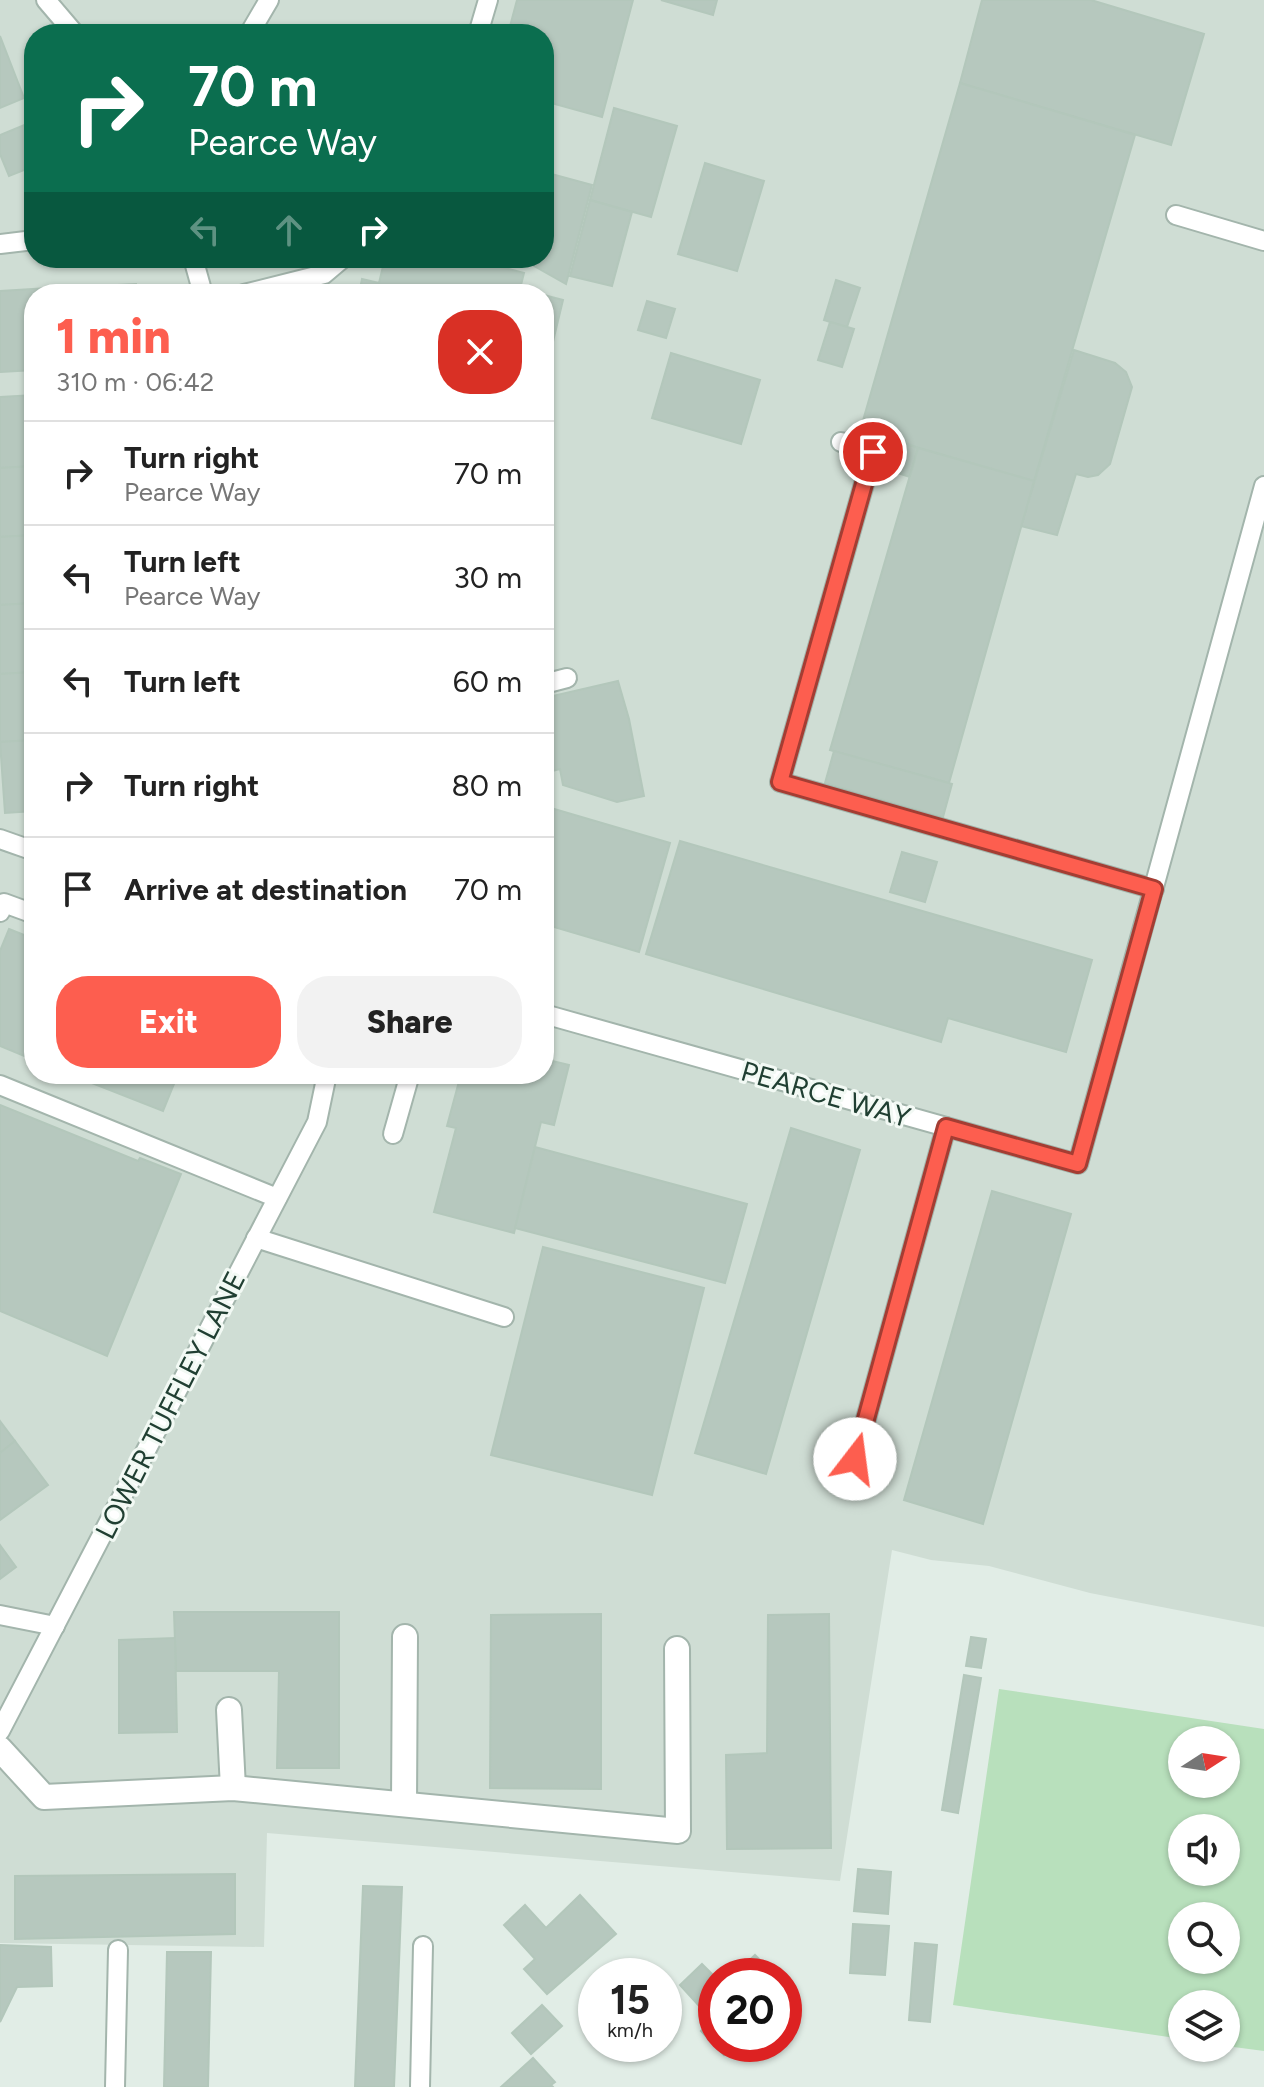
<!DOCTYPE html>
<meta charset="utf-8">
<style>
:root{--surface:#fff;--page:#f2f2f2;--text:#222;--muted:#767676;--line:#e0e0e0;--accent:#fd5e4f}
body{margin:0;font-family:Figtree,sans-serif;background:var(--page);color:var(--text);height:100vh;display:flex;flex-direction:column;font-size:30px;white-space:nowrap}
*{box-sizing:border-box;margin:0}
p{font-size:26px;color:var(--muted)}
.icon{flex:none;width:44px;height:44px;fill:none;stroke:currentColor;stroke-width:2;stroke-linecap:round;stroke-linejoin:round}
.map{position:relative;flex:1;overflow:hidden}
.panel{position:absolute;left:24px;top:284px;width:530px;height:800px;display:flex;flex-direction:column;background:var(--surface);border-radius:32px;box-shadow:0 2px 6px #0004}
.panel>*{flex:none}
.guide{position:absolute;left:24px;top:24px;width:530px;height:244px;border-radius:32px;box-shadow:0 2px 6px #0004;background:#0b6e4f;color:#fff;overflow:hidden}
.needle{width:52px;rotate:78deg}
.tools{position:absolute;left:1168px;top:1726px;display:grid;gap:16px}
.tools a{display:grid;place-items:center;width:72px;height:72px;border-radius:50%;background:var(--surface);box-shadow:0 2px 6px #0004;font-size:40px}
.speed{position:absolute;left:578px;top:1958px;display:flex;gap:16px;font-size:40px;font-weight:700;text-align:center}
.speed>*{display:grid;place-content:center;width:104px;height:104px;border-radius:50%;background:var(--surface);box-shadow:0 2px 6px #0004;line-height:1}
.speed small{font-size:20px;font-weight:400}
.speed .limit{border:12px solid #d22;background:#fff;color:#111}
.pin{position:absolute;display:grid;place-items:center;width:68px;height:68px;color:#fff;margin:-34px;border:4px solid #fff;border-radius:50%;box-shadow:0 2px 8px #0007}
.me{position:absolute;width:88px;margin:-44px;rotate:15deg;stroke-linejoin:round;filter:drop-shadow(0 0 6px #0008)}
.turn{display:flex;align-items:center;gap:28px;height:168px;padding:0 32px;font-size:36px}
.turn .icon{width:104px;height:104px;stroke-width:2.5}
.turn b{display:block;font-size:56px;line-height:68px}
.lanes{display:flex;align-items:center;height:76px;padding:0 32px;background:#0003;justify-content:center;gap:40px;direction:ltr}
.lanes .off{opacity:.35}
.round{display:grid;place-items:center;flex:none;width:84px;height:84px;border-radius:32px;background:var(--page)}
.headline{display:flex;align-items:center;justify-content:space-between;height:136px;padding:0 32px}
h1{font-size:48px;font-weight:800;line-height:60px;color:var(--accent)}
.action{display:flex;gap:16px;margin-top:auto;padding:16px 32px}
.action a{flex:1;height:92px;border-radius:32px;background:var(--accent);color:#fff;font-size:32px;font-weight:800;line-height:92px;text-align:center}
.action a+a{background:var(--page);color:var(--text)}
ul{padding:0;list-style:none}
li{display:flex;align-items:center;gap:24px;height:104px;padding:0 32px;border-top:2px solid var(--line)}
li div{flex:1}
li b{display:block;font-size:30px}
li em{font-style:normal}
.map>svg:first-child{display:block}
.built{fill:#cfddd4;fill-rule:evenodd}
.green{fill:#b8e0bc;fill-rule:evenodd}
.building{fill:#b6c8be;stroke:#b3c7bb;stroke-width:2}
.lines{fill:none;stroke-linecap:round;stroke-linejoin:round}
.lane-casing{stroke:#a3b5ac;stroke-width:22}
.street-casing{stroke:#a3b5ac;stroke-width:28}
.lane{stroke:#fff;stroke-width:18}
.street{stroke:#fff;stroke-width:24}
.route-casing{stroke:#a43d33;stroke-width:20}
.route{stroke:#fd5e4f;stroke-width:14}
.labels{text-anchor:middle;stroke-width:6;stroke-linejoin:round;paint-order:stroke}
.street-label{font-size:28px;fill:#203f32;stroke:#f2f9f4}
</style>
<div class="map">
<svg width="1264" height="2087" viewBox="0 0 1264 2087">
<rect width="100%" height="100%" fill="#e1ede6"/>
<!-- built -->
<path class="built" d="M0 0H1264V1627L1090 1593 989 1566 931 1560 892 1550 840 1881 267 1833 264 1947 0 1943ZM34 34H544V258H34ZM34 294H544V1074H34Z"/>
<!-- green -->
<path class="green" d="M999 1689 1264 1729V2051L1226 2046V2004H1182V2039L953 2005ZM1182 1740H1226V1784H1182ZM1182 1828H1226V1872H1182ZM1182 1916H1226V1960H1182Z"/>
<!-- building -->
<g class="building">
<polygon points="517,0 633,0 602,117 544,101 544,34 508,34"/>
<polygon points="661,0 717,0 713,15"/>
<polygon points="982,0 1091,0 1204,34 1171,145 960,83"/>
<polygon points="0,36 24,98 0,108"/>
<polygon points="960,83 1135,135 1034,481 860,431"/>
<polygon points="614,108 677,126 651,217 590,200"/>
<polygon points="34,121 34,166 9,176 0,154 0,135"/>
<polygon points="705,163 764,181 737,271 678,254"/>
<polygon points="544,172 592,185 566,284 520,258 544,258"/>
<polygon points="590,200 632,212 612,286 570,276"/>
<polygon points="385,258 479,258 478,261 524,273 520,289 540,294 359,294 362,279 379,283"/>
<polygon points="836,280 860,288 847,327 824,320"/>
<polygon points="136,284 137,294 99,294 99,286"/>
<polygon points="96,285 96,294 34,294 34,370 0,372 0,291"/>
<polygon points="544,295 563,300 544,379"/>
<polygon points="647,301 675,309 666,338 638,330"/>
<polygon points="830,322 854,329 842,367 818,360"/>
<polygon points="1074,350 1115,363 1126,372 1132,387 1110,464 1098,475 1088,477 1076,474 1057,535 1021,526"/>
<polygon points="671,353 760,380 741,444 652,418"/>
<polygon points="34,395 34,466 0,468 0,397"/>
<polygon points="891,439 918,448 910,477 882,468"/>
<polygon points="918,448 1034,481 949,783 830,750"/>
<polygon points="34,466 34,535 0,537 0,468"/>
<polygon points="34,535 34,603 0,605 0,537"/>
<polygon points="34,603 34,672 0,674 0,605"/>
<polygon points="34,672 34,740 0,742 0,674"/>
<polygon points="618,681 629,719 644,796 617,802 563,785 560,769 544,773 544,698"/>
<polygon points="34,740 34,811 5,813 0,742"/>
<polygon points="834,751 952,784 943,817 825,783"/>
<polygon points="544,806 670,843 639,952 544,924"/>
<polygon points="680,841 1092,960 1066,1052 948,1018 941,1042 646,954"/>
<polygon points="902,852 937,862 925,902 890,892"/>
<polygon points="9,929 34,939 34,1060 0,1046 0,951"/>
<polygon points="544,1059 569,1065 554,1125 541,1122 514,1233 434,1212 456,1128 447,1126 461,1074 544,1074"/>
<polygon points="69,1074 178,1074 163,1111"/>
<polygon points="0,1105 138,1161 140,1158 181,1174 107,1356 0,1311"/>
<polygon points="791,1128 860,1150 766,1474 695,1453"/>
<polygon points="535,1147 747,1204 725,1283 515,1228"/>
<polygon points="992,1191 1071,1214 983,1524 904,1500"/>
<polygon points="543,1247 704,1288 652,1495 491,1455"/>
<polygon points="0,1421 15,1441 0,1453"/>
<polygon points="15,1441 48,1485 0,1520 0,1453"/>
<polygon points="0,1545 16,1567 0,1579"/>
<polygon points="174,1612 339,1612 339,1768 277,1768 279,1671 176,1671"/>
<polygon points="601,1614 601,1789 490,1788 491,1615"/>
<polygon points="829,1614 831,1848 727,1849 726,1755 767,1753 768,1615"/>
<polygon points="971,1637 986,1639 981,1668 966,1666"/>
<polygon points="175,1638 177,1732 119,1733 119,1640"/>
<polygon points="964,1675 981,1678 958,1813 942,1810"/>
<polygon points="858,1869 891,1872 888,1914 854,1911"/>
<polygon points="235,1874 235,1934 15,1939 15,1876"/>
<polygon points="363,1886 402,1887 394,2087 355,2087"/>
<polygon points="580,1895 616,1934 547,1994 524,1969 535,1959 504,1925 525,1905 546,1928"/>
<polygon points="853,1924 889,1926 885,1975 850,1973"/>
<polygon points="915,1943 937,1945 930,2022 909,2020"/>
<polygon points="0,1945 51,1947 52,1986 17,1987 0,2022"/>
<polygon points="167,1952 211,1952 208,2087 164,2087"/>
<polygon points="755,1955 776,1976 733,1976"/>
<polygon points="702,1964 716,1978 716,2044 735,2044 724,2055 701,2031 712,2020 680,1985"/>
<polygon points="542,2005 562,2026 531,2054 512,2033"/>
<polygon points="533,2058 555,2082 551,2085 553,2087 501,2087"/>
</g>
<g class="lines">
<defs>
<g id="lane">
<polyline points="46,0 75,34"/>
<polyline points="249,34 269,0"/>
<polyline points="478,34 488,0"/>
<polyline points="1176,215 1264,241"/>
<polyline points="0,244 34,240"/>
<polyline points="193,258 203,294"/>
<polyline points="244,294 324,274 343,258"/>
<polyline points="841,442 873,452 780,782 1154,889"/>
<polyline points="544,684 567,678"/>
<polyline points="0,839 34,851"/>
<polyline points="0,912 4,903 34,914"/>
<polyline points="544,1014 1078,1164 1264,486"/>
<polyline points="0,1085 277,1198"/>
<polyline points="393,1134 410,1074"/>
<polyline points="256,1238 504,1317"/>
<polyline points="855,1459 946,1127"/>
<polyline points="0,1615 55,1626"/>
<polyline points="0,1731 317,1122 327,1074"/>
<polyline points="115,2087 118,1950"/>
<polyline points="420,2087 423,1946"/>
</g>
<g id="street">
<polyline points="229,1710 233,1788"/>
<polyline points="0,1749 44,1797 233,1788 678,1831 677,1649"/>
<polyline points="404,1804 405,1637"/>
</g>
</defs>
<!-- lane casing -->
<use href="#lane" class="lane-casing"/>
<!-- street casing -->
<use href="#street" class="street-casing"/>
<!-- lane -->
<use href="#lane" class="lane"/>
<!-- street -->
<use href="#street" class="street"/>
</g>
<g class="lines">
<defs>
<polyline id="route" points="855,1459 946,1127 1078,1164 1154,889 780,782 873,452"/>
</defs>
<!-- route casing -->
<use href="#route" class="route-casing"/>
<!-- route -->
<use href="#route" class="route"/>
</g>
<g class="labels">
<!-- street labels -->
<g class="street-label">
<text transform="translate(826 1094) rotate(16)" y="10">PEARCE WAY</text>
<text transform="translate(170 1405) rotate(-63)" y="10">LOWER TUFFLEY LANE</text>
</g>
</g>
</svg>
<div class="tools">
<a><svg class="needle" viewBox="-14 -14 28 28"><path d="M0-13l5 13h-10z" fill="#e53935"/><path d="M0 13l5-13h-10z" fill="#767676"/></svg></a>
<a><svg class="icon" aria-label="sound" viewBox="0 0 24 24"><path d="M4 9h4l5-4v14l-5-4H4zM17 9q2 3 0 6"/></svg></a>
<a><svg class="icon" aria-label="search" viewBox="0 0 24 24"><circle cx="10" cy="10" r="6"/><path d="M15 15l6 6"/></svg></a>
<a><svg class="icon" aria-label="layers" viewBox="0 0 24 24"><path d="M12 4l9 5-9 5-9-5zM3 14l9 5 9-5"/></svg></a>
</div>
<div class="speed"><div>15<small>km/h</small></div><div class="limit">20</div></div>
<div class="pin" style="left:873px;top:452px;background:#d93025"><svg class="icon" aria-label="arrive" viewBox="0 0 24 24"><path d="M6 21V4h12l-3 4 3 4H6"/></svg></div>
<svg class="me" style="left:855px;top:1459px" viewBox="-20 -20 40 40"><circle r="19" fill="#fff"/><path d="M0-13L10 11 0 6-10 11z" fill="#fd5e4f"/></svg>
<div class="guide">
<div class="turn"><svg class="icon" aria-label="right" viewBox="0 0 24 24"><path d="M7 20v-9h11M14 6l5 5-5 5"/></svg><div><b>70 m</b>Pearce Way</div></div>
<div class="lanes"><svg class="icon off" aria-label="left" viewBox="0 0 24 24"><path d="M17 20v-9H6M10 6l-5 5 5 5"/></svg><svg class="icon off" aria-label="ahead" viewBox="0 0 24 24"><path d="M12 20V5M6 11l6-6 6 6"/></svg><svg class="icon" aria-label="right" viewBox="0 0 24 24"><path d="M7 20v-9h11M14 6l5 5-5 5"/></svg></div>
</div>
<section class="panel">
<div class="headline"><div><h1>1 min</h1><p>310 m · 06:42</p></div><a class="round" style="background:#d93025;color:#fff"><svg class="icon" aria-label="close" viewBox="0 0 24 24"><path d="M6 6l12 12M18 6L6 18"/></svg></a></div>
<ul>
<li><svg class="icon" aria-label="right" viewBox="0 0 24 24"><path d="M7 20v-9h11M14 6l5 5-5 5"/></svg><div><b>Turn right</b><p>Pearce Way</p></div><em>70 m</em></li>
<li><svg class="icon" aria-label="left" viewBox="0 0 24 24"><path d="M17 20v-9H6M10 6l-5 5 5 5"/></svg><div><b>Turn left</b><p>Pearce Way</p></div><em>30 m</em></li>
<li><svg class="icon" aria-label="left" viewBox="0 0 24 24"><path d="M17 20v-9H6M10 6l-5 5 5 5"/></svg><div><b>Turn left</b></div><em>60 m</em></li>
<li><svg class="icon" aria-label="right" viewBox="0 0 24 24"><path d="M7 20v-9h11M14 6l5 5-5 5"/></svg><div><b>Turn right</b></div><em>80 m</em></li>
<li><svg class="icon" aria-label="arrive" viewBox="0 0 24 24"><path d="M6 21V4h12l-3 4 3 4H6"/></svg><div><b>Arrive at destination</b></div><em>70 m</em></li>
</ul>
<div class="action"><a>Exit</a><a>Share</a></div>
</section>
</div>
